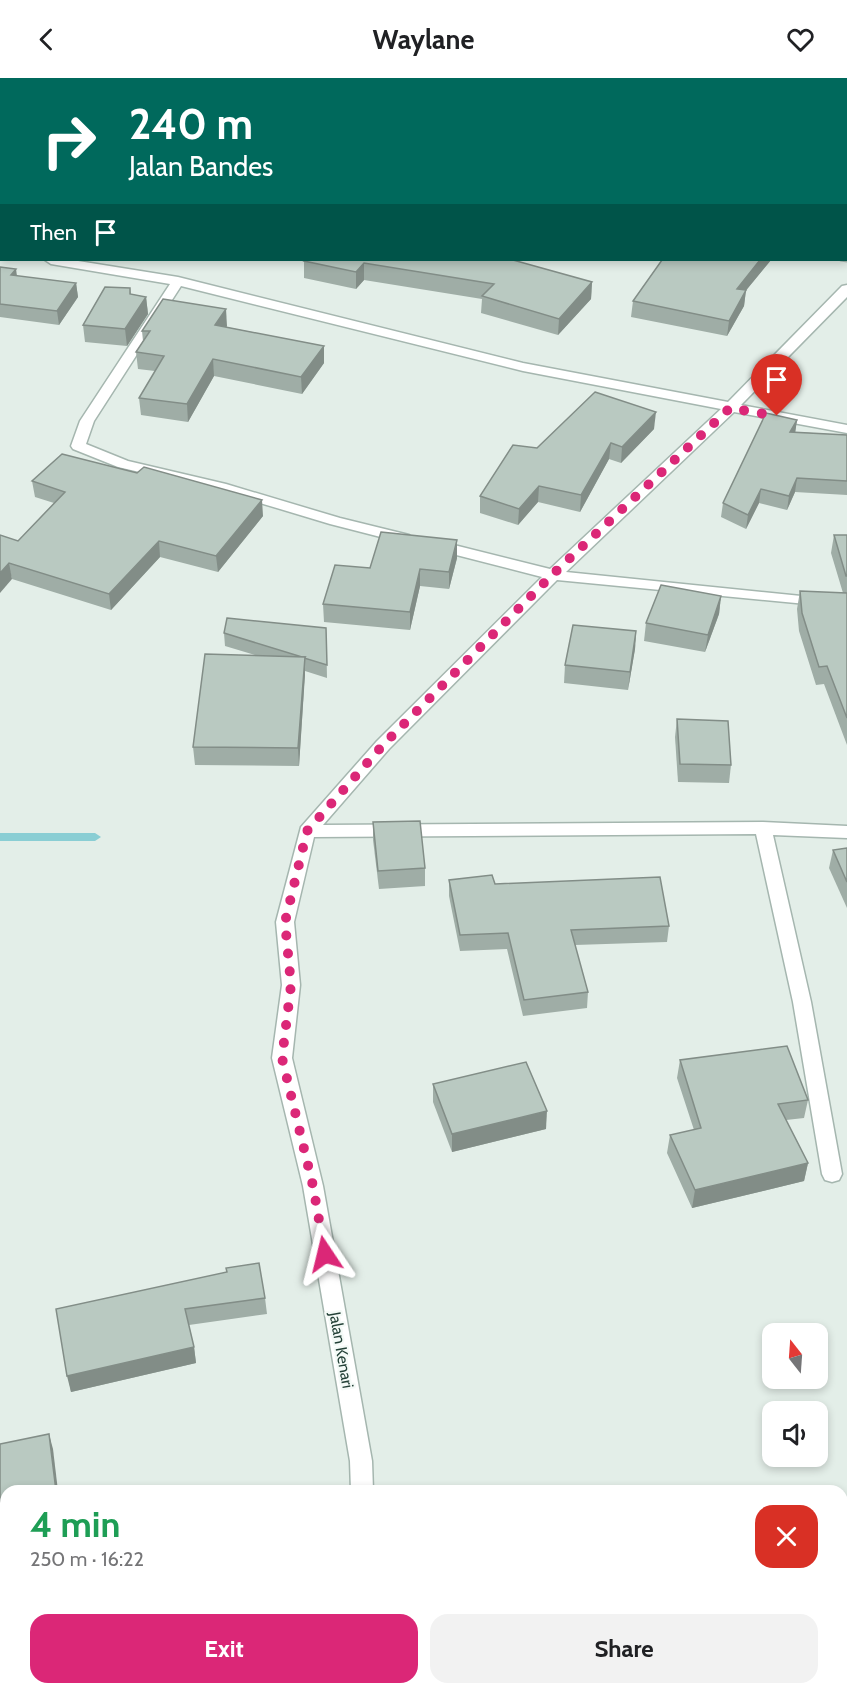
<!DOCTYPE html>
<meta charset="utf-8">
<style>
:root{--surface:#fff;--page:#f2f2f2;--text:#202124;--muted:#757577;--accent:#db2777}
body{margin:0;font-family:Cabin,sans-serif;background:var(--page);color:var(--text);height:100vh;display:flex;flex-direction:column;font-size:22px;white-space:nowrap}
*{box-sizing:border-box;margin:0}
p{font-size:20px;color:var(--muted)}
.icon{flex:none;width:33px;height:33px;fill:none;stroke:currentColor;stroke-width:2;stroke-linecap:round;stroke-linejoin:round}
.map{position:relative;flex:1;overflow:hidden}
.side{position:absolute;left:0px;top:1407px;width:848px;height:210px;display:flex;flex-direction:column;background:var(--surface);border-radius:18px 18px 0 0;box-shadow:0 3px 9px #0003}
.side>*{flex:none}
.hud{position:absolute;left:0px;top:0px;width:848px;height:183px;box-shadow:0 3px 9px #0003;background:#00695c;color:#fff;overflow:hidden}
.needle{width:39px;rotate:343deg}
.buttons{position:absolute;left:762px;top:1245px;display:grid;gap:12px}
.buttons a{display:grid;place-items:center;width:66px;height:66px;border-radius:12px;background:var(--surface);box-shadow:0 3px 9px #0003;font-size:30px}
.pin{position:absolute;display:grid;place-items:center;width:51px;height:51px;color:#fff;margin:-62px -26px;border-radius:50% 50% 50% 0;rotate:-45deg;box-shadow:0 0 6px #0007}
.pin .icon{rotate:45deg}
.me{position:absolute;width:66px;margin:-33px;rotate:350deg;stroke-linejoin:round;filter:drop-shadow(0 0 4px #0008)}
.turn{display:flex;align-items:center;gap:21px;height:126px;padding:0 30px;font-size:27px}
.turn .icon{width:78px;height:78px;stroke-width:2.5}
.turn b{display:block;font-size:42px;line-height:51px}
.then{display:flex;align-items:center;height:57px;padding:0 30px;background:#0003;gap:12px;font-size:22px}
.round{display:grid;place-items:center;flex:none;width:63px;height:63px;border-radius:18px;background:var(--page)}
.head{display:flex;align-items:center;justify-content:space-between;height:102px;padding:0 30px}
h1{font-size:36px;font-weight:700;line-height:45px;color:#1e9e55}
.button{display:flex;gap:12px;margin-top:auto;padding:12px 30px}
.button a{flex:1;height:69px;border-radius:18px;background:var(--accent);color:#fff;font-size:24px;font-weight:700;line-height:69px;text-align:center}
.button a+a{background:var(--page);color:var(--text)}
header{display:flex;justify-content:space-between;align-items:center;height:78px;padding:0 30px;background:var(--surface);font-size:27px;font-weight:700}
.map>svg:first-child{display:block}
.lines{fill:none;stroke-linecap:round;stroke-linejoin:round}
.stream{fill:#8aced4;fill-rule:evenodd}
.street-casing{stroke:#a5b6af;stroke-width:3}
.street{fill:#fff;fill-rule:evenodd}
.wall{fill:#9fada6}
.shaded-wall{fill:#828d87}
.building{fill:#b9c9c1;stroke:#828d87;stroke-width:1.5}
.route{stroke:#db2777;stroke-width:10;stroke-dasharray:0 18}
.labels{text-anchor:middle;stroke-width:4.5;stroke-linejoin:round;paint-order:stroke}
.street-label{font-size:16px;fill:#224036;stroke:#f4faf7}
</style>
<header><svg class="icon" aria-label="back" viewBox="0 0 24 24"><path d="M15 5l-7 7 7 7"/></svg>Waylane<svg class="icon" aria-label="heart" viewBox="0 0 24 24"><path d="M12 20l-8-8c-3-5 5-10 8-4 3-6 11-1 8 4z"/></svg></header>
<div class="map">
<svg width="847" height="1617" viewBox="0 0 847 1617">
<rect width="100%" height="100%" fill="#e3eee8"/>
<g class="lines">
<!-- stream -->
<polygon class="stream" points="0,755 95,755 101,759 95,763 0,763"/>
<defs>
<g id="street">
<polygon points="111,0 123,0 111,2"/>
<polygon points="2,135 2,144 0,145 0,136"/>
<rect x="0" y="169" width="2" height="8"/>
<polygon points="846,175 847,183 841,182 846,182"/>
<polygon points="45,182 72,182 178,199 523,285 728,324 842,208 847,207 847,219 741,327 847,347 847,355 734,334 566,494 821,520 829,525 827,528 557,502 389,671 323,747 763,744 847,748 847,760 773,757 811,924 842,1096 839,1102 832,1104 825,1102 822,1096 793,924 756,756 314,759 294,844 300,907 292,980 323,1108 372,1383 373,1413 351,1413 350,1383 303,1108 272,980 282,907 276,844 301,749 377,663 542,499 429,470 426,467 429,464 434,462 550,491 721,331 523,293 181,208 94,343 86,366 128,383 226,406 340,440 409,457 412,460 404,465 330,446 217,412 118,389 73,371 71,368 80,343 170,206 51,186"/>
<rect x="350" y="1611" width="24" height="6"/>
</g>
</defs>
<!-- street casing -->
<use href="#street" class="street-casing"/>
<!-- street -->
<use href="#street" class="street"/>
</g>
<!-- wall -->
<g class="wall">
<polygon points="513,182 592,204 591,221 558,257 481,235 482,221 364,202 356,211 304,200 304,183"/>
<polygon points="662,182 771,182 746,212 744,228 727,258 631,239 633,223"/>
<polygon points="0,189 17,198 76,205 78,219 59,247 0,239"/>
<polygon points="130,210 131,216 146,219 148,236 127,268 85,264 83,247"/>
<polygon points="227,248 226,249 324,268 324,285 302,316 214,298 188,344 141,337 139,320 155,293 138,291 136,274 143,263 142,253"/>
<polygon points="797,342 795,354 847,357 847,417 795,414 787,432 759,425 746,451 721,439 723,425"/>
<polygon points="654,351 621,385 609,381 580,434 538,424 518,447 480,435 480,418 537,370"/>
<polygon points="32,403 263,438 218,494 160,479 111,532 12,501 0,457 18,463 54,425 35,419"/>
<polygon points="834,457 847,457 847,667 824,606 816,607 799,553 797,531 800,513 843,515 831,475"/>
<polygon points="457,462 457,480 449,511 420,508 410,552 324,544 323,526 370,490"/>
<polygon points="721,518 719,536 705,574 644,563 646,545"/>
<polygon points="326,550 327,600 305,593 299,688 195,687 193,669 255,577 225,568 224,555"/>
<polygon points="636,553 635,571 628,612 564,605 565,587"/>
<polygon points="677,641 731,687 729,705 678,704 675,659"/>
<polygon points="373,744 425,790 425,808 379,811 373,762"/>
<polygon points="847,770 847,830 829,790 833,772"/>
<polygon points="449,802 495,806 669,848 667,864 575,867 588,914 587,930 523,938 507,871 460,873 449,818"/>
<polygon points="680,982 808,1022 804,1040 786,1042 808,1085 804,1103 692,1130 667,1075 670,1057 694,1052 677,1000"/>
<polygon points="433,1006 546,1051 452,1074 433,1024"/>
<polygon points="265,1220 267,1236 189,1247 194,1269 196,1285 71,1314 56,1231"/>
</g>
<!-- shaded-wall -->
<g class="shaded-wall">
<polygon points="46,0 56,0 55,2 45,2"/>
<polygon points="478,0 490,0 489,2 476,2"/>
<polygon points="2,46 2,60 0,60 0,47"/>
<polygon points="2,66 2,82 0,84 0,68"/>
<polygon points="760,182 771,182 735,226 737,211"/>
<polygon points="364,185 364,202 356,211 356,194"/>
<polygon points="16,191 18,205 11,197"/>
<polygon points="592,204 591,221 558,257 559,241"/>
<polygon points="76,205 78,219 59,247 57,233"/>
<polygon points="746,212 744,228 727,258 729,243"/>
<polygon points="146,219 148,236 127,268 125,251"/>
<polygon points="226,231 227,248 217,264 215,247"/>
<polygon points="324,268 324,285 302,316 301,299"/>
<polygon points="213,281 214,298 188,344 187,326"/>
<polygon points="656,334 654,351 621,385 622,369"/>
<polygon points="797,342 795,356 790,354"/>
<polygon points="611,365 609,381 580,434 581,417"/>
<polygon points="797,400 795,414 787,432 789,418"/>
<polygon points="539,408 538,424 518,447 519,431"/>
<polygon points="761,411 759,425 746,451 748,437"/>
<polygon points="262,422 263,438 218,494 216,478"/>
<polygon points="457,462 457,480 449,511 449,494"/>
<polygon points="159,463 160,479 111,532 109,516"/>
<polygon points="9,485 12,501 0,515 0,495"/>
<polygon points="420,491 420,508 410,552 410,534"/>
<polygon points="721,518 719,536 705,574 708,557"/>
<polygon points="636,553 635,571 628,612 630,594"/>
<polygon points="305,579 305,597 299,688 298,670"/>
<polygon points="547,1033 546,1051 452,1074 452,1056"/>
<polygon points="808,1085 804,1103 692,1130 695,1112"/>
<polygon points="194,1269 196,1285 71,1314 67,1298"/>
<polygon points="49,1356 53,1371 58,1413 56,1413"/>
<polygon points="6,1441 6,1457 0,1458 0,1442"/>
</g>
<!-- building -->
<g class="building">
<polygon points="0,0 46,0 45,2 2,2 2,46 0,47"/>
<polygon points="340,0 478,0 476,2 338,2"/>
<polygon points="616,0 660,0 665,1 666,0 847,0 847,20 846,20 846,2 615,2"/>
<polygon points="846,21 847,25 847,123 846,126"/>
<polygon points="2,56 2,66 0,68 0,57"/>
<polygon points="305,182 513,182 592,204 559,241 482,218 494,206 364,185 356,194 304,183"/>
<polygon points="662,182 760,182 737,211 746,212 729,243 633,223"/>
<polygon points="0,189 16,191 11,197 76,205 57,233 0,226"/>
<polygon points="105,209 130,210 130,216 146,219 125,251 83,247"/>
<polygon points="163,221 226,231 215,247 324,268 301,299 213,281 187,326 139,320 164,278 136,274 150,253 142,253"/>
<polygon points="595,314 656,334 622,369 611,365 581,417 539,408 519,431 480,418 513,367 537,370"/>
<polygon points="766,335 797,342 790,354 847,357 847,403 797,400 789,418 761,411 748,437 723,425"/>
<polygon points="62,376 137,395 144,389 262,422 216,478 159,463 109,516 9,485 0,495 0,457 18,463 65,414 32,403"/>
<polygon points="381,454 457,462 449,494 420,491 410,534 323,526 335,487 370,490"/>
<polygon points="834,457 847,457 847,498 846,498"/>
<polygon points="661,507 721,518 708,557 646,545"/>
<polygon points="800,513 847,515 847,640 827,588 819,589 802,535"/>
<polygon points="227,540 326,550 327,587 304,580 305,579 302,579 224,555"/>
<polygon points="573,547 636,553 630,594 565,587"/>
<polygon points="205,576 305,579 298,670 193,669"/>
<polygon points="677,641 728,643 731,687 680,686"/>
<polygon points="420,743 425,790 378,793 373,744"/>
<polygon points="847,770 847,804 833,772"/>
<polygon points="492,797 495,806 660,799 669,848 571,852 588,914 524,922 508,855 460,857 449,802"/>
<polygon points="787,968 808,1022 778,1026 808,1085 695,1112 670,1057 701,1050 680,982"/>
<polygon points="526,984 547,1033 452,1056 433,1006"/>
<polygon points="259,1185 265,1220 185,1231 194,1269 67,1298 56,1231 227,1194 226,1190"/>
<polygon points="49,1356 56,1413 6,1413 6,1441 0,1442 0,1366"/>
<polygon points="206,1611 321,1611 322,1617 207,1617"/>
</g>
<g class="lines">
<!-- route -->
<polyline class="route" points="325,1176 313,1108 282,980 291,907 285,844 307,753 383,667 553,496 730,330 777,338"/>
</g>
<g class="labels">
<!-- street labels -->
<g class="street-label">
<text transform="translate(342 1272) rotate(80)" y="6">Jalan Kenari</text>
</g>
</g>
</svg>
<div class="buttons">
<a><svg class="needle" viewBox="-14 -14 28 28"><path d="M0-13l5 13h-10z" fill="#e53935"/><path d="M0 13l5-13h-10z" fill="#757577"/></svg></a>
<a><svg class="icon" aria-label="sound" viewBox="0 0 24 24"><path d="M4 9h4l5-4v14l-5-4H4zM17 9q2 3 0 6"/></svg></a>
</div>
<div class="pin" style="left:777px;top:338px;background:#d93025"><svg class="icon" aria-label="arrive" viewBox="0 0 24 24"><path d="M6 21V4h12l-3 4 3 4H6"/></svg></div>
<svg class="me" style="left:325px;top:1176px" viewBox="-20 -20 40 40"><path d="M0-17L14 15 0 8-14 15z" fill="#db2777" stroke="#fff" stroke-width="4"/></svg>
<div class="hud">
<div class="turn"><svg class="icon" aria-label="right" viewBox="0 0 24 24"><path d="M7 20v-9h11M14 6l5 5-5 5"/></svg><div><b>240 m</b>Jalan Bandes</div></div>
<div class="then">Then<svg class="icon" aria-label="arrive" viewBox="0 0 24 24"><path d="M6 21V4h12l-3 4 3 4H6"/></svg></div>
</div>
<section class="side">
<div class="head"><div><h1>4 min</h1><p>250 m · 16:22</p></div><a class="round" style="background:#d93025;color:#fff"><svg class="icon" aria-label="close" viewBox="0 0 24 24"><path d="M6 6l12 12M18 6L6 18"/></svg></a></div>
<div class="button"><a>Exit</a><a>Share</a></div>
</section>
</div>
